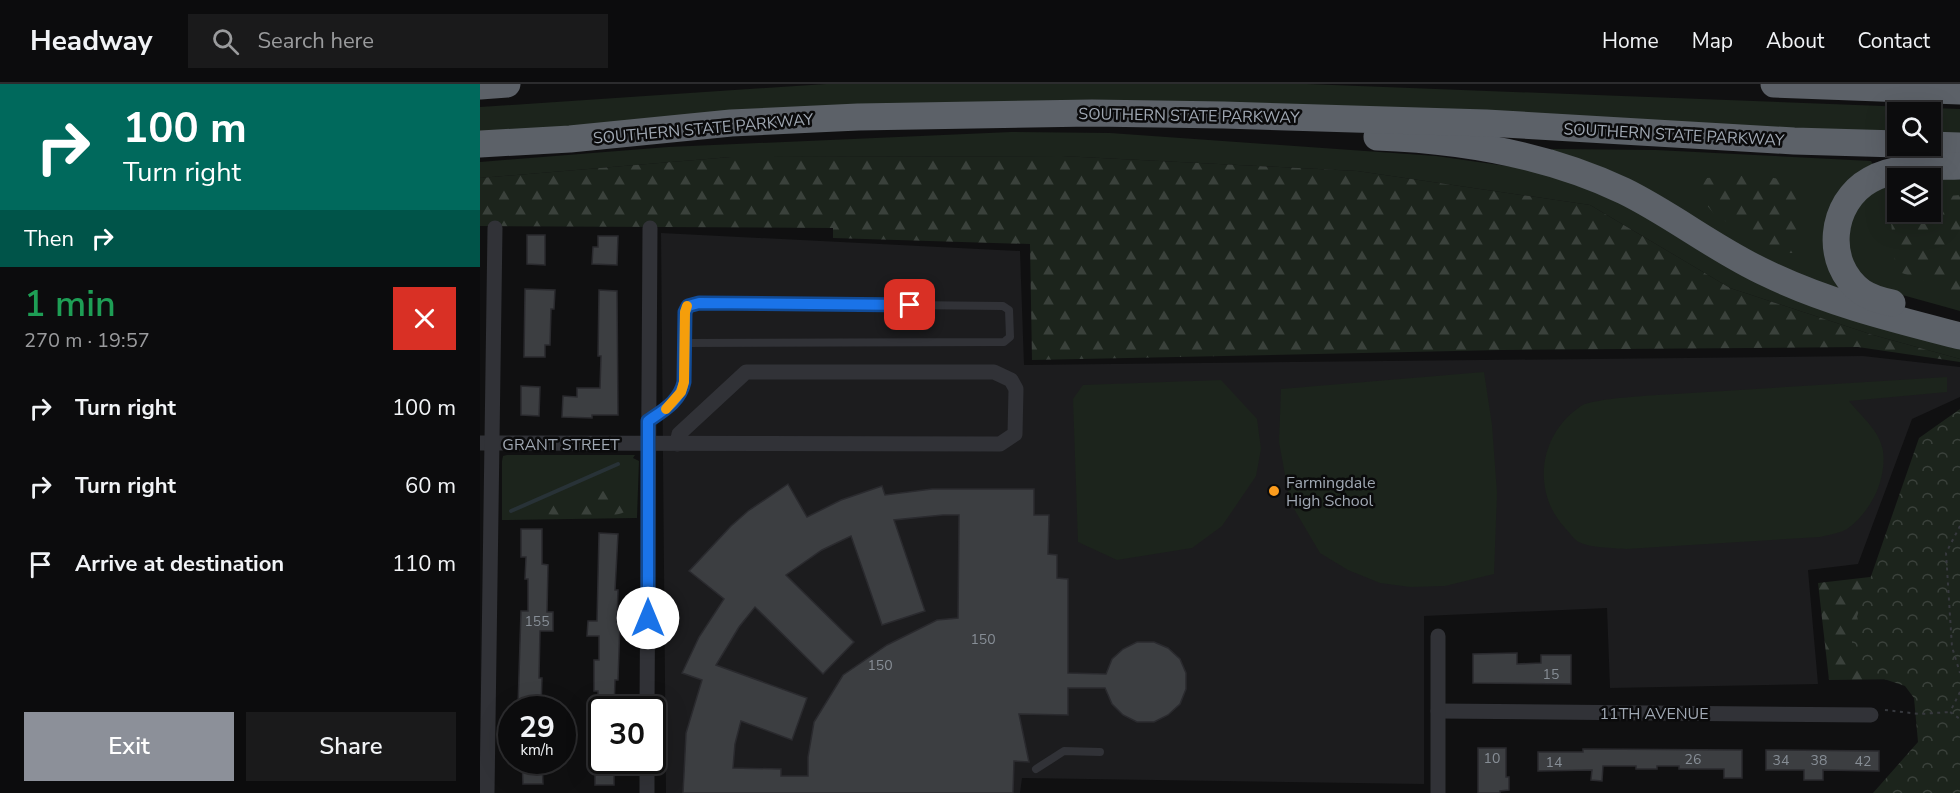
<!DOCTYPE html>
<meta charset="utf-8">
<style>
:root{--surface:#0c0c0d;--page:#1a1a1b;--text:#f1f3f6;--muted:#9a9b9d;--line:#2c2c2e;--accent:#8c9099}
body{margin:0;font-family:"Nunito Sans",sans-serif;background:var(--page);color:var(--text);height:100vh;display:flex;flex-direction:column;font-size:22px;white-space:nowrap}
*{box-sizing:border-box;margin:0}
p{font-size:20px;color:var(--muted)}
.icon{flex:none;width:33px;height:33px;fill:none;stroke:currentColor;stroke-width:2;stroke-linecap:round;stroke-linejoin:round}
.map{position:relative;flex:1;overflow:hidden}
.sheet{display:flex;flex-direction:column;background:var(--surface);width:480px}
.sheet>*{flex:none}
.banner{background:#00695c;color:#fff;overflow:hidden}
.fabs{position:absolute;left:1407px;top:18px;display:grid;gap:12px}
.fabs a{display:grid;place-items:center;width:54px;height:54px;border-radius:0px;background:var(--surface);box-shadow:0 6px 24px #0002,0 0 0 2px var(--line);font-size:30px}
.speed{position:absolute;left:18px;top:612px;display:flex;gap:12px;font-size:30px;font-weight:700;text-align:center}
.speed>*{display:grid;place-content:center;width:78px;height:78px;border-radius:50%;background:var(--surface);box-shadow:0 6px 24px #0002,0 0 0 2px var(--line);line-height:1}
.speed small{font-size:15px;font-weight:400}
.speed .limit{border:3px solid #111;border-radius:9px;background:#fff;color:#111}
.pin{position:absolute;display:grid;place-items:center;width:51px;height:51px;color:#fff;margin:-26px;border-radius:12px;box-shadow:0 3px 9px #0006}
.me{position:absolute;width:66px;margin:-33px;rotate:0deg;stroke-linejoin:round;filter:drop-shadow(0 0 4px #0008)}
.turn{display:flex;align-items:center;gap:21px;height:126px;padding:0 24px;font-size:27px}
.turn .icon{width:78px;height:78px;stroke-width:2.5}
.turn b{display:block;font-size:42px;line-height:51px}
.then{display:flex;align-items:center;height:57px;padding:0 24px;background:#0003;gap:12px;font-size:22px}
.round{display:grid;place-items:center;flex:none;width:63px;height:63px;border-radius:0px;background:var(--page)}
.headline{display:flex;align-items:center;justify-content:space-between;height:102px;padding:0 24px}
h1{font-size:36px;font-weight:600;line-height:45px;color:#1e9e55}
.primary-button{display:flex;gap:12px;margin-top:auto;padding:12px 24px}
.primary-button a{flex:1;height:69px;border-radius:0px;background:var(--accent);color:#fff;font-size:24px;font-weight:600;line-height:69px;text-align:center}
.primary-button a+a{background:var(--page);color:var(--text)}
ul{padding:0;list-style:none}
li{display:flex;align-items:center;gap:18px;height:78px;padding:0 24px}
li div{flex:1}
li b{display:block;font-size:22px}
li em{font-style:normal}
header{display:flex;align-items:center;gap:36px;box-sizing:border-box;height:84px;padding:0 30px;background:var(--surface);border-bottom:2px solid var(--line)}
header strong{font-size:28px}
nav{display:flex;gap:33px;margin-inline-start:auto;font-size:21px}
.search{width:420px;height:54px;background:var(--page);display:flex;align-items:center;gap:15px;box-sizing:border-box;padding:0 21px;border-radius:0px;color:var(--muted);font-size:22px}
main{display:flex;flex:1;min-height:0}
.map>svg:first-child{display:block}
.built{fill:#1c1c1e}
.grass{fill:#1c241c}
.forest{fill:url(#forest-firs)}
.park{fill:url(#park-crowns)}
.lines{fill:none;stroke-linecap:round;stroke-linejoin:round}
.stream{stroke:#283237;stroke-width:4}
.building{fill:#3c3e41;stroke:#2a2a2e;stroke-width:1.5;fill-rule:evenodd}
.path{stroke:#37393e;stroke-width:2;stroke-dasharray:3 4.5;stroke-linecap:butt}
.service{stroke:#313237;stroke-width:8}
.minor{stroke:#313237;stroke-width:15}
.motorway{stroke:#5c6168;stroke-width:27}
.route-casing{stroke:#114b97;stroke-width:15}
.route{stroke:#1a73e8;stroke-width:10}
.slow{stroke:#f59e0b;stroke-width:10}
.poi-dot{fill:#fc9c1d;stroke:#0b0b0c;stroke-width:2}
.labels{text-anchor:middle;stroke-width:5;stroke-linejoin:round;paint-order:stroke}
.number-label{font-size:14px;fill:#878e96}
.street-label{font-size:16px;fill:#a0a8b3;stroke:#0b0b0c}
.poi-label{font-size:16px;fill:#a0a8b3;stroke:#0b0b0c;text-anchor:start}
</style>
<header>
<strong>Headway</strong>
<div class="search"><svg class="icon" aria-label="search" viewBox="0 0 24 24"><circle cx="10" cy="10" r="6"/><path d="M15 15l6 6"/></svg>Search here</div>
<nav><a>Home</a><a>Map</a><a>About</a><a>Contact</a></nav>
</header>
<main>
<section class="sheet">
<div class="banner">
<div class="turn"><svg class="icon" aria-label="right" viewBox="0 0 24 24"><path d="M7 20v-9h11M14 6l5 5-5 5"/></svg><div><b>100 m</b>Turn right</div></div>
<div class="then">Then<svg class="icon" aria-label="right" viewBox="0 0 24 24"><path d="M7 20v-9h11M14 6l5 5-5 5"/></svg></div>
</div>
<div class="headline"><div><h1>1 min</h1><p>270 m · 19:57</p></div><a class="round" style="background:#d93025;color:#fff"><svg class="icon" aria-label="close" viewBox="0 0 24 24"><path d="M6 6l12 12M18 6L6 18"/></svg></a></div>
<ul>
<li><svg class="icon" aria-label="right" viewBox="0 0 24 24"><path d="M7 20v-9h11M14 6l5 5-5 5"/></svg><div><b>Turn right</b></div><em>100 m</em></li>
<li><svg class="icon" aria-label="right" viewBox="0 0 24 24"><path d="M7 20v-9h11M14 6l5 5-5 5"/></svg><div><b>Turn right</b></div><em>60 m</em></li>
<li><svg class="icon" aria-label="arrive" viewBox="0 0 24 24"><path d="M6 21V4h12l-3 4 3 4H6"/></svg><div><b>Arrive at destination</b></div><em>110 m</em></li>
</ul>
<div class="primary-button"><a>Exit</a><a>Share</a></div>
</section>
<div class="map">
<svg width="1480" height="709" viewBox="0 0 1480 709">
<defs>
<pattern id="forest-firs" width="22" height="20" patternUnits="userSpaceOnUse" patternTransform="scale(1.5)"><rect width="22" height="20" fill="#1c241c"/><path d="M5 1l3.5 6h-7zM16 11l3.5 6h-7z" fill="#3a413b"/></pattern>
<pattern id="park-crowns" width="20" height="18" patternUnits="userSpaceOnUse" patternTransform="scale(1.5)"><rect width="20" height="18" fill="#1c241c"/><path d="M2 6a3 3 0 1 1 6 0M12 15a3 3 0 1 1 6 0" fill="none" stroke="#3a413b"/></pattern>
</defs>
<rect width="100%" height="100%" fill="#101011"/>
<!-- built -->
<polygon class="built" points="181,149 540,167 544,281 1383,272 1480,283 1480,313 1432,335 1378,480 1328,486 1338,600 1130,604 1127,524 944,532 944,700 542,694 540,709 186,709"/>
<!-- grass -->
<g class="grass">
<polygon points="346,0 827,0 1480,25 1480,50 1451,49 1450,28 1418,28 1417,48 730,24 0,50 0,23"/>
<polygon points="531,48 630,49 956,72 1054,86 1121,108 1480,264 1480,275 1393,251 1250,204 1110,121 877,87 581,72 251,73 0,94 0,78 188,63"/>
<polygon points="1072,65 1176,66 1391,77 1395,84 1354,119 1370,205 1358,210 1070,71"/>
<polygon points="1480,91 1480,227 1397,204 1374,183 1365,157 1369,130 1392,103 1417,97 1418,128 1450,128 1450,94"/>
<polygon points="1004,288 1012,341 1017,409 1014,490 965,502 930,503 900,499 868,486 840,469 810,418 799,358 801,305"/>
<path d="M1467 293V308L1369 317C1381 332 1400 347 1403 367 1407 396 1390 429 1367 445 1360 449 1348 451 1340 453L1146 465C1133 464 1108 464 1097 457 1093 454 1089 448 1085 444 1051 407 1059 350 1101 322 1113 314 1178 311 1195 310 1286 304 1377 299 1467 293Z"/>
<polygon points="741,296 777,335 781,365 776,392 742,442 712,464 637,476 598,458 593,315 603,301"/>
<polygon points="27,371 155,371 153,374 159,377 157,434 22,436 22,377 23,372"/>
</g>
<!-- forest -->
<g class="forest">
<polygon points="581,72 877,87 1110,121 1250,204 1393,251 1480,275 1480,278 1378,263 1021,266 552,276 550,160 353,154 353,144 0,142 0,94 251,73"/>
<polygon points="1275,91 1319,98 1319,169 1304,169 1236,132 1213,105 1227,94"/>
<polygon points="1480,111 1480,209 1416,187 1411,138 1430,128 1450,128 1451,116 1457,113"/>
<path d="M123 407 144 410 151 425C124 440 80 432 50 428L57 423 98 416Z"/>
<polygon points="1480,464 1430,595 1349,596 1338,499 1390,493"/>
</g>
<!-- park -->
<polygon class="park" points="1480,325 1480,709 1393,709 1438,658 1434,614 1425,602 1389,590 1372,572 1372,547 1439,354"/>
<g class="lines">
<!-- stream -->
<polyline class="stream" points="31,427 138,380"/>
</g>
<!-- building -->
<g class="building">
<polygon points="47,151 65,151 65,181 47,180"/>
<polygon points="118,152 138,152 137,181 112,180 113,163 118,163"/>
<polygon points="45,205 75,206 74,225 71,225 70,261 65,261 65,273 44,273"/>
<polygon points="119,206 137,207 138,331 112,331 112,334 82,333 83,312 97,313 97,304 120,304 121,272 118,272"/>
<polygon points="41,302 60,303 59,332 41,331"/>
<path d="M308 400 327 433 361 416 402 402 405 411 452 405H554V431H569L568 470 577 471V494L588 495V589L626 590 632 575 643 565 657 558H674L688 564 700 575 706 589V605L700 620 688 631 674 638H657L643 631 632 620 625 604H588V631L539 630 549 678 534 677 533 709H203L206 649 222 596 202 589 219 553 244 515 209 487 251 442 268 427ZM463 431H479L478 534 457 536 407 561 363 591 334 638 328 673V692H301V685L253 684 255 660 261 637 312 656 327 614 236 581 259 543 275 523 343 590 374 558 306 491 342 466 371 452 402 541 445 527 414 436Z"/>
<polygon points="41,445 62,445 62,480 68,481 67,528 73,528 73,547 60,547 59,594 62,594 61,623 38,622 41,527 48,527 48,495 45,495 46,473 41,473"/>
<polygon points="119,449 138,450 135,506 138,506 137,538 140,538 138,596 135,596 134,626 118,626 118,607 114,607 114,576 119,576 119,552 107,552 108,537 117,537"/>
<polygon points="1037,569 1037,580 1061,579 1061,571 1091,571 1091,600 993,599 993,570"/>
<polygon points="998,664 1026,664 1026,693 1029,693 1029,706 1020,707 1020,709 998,709"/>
<polygon points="1103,665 1262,666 1262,694 1244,694 1244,685 1199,685 1199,682 1177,682 1177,685 1156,685 1156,682 1123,682 1122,697 1111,696 1112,686 1058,687 1058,668 1103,668"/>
<polygon points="1286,666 1399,667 1399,687 1343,686 1343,696 1324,696 1324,686 1286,686"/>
<polygon points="42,676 62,676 63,700 43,700"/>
<rect x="115" y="676" width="19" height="25"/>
</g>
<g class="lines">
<!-- path -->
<g class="path">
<polyline points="1480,442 1466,469 1472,563 1480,589"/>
<polyline points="1480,608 1470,628 1480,635"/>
<polyline points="1405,626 1440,630 1470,628"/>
</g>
<!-- service -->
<g class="service">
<path d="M170 337C185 326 199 317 204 298L205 228 208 222 219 219 523 222 529 226 530 253 524 258 204 259"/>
<polyline points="556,685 584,667 620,668"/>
</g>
<!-- minor -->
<g class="minor">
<polyline points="0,359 520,360 535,350 536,305 531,296 514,288 266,288 199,350 197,360"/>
<polyline points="167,626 170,144"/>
<polyline points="958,627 1391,631"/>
<polyline points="7,709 15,144"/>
<polyline points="167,709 167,676"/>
<polyline points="958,709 958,552"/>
</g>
<!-- motorway -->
<g class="motorway">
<polyline points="1294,0 1480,7"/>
<polyline points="0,2 27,0"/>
<path d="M897 53C981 56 1068 71 1144 107 1193 131 1236 166 1286 189 1348 219 1414 235 1480 252"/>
<polyline points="0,60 90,55 251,39 378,33 612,29 744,31 1006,39 1314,57 1418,60"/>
<polyline points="1450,61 1480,62"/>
<path d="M1412 219C1402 217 1391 214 1382 208 1343 180 1350 118 1390 96 1416 81 1451 83 1480 82"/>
</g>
</g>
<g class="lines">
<defs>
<path id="route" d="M168 534V337C184 326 200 317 204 298L205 228 208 222 219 219 430 221"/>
</defs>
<!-- route casing -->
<use href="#route" class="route-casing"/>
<!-- route -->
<use href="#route" class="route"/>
<!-- slow -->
<polyline class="slow" points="186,325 201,308 204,298 205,228 207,222"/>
</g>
<!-- markers -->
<circle class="poi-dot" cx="794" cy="407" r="6"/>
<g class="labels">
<!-- number labels -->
<g class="number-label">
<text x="57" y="542">155</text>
<text x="503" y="560">150</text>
<text x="400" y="586">150</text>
<text x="1071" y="595">15</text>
<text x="1012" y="679">10</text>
<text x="1213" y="680">26</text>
<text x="1301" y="681">34</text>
<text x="1339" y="681">38</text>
<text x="1383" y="682">42</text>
<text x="1074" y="683">14</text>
</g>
<!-- street labels -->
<g class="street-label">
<text transform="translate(709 31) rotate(1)" y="6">SOUTHERN STATE PARKWAY</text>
<text transform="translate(223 44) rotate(-5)" y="6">SOUTHERN STATE PARKWAY</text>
<text transform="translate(1194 50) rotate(3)" y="6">SOUTHERN STATE PARKWAY</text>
<text x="81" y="366">GRANT STREET</text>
<text x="1174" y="635">11TH AVENUE</text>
</g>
<!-- poi labels -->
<g class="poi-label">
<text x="806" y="404">Farmingdale<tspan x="806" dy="18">High School</tspan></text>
</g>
</g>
</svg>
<div class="fabs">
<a><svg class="icon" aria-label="search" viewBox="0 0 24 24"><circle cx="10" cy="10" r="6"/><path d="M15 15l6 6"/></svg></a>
<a><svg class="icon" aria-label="layers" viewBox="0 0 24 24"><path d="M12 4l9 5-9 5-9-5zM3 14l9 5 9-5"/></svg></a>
</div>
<div class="speed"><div>29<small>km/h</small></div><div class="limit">30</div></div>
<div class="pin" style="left:430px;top:221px;background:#d93025"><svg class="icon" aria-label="arrive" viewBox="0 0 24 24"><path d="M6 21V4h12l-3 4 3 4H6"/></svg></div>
<svg class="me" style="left:168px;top:534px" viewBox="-20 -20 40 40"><circle r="19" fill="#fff"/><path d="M0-13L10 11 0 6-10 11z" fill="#1a73e8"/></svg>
</div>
</main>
